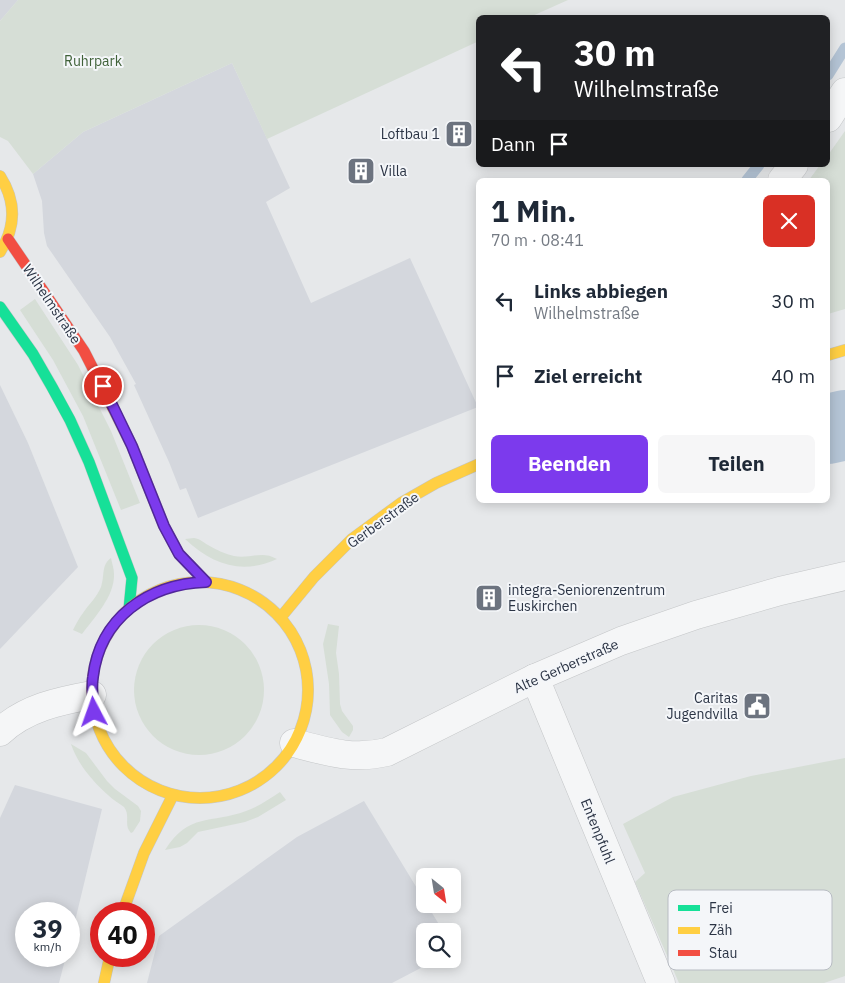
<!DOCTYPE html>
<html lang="de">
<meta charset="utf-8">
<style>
:root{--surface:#fff;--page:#f6f6f7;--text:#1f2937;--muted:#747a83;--accent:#7c3aed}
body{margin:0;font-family:"IBM Plex Sans",sans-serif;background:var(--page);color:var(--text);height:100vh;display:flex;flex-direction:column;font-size:19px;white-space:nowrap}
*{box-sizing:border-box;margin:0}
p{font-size:16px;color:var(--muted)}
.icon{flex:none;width:28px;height:28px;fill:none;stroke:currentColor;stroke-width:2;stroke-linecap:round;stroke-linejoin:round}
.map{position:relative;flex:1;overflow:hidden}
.drawer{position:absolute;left:476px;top:178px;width:354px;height:325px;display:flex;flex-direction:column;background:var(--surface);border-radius:8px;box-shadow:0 2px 12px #0003}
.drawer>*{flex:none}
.banner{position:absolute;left:476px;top:15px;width:354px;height:152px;border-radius:8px;box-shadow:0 2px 12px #0003;background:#202124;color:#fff;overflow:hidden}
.needle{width:32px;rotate:150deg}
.controls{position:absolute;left:416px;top:868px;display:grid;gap:10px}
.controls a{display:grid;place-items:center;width:45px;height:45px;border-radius:8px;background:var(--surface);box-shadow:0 2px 12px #0003;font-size:25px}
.speed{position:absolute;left:15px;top:902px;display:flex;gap:10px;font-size:25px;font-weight:700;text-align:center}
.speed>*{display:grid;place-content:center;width:65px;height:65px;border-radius:50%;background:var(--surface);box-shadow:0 2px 12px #0003;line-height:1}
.speed small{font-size:12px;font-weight:400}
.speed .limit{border:8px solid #d22;background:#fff;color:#111}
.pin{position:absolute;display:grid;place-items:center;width:42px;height:42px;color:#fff;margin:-21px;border:2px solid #fff;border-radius:50%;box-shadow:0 1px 5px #0007}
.me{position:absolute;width:55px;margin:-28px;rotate:356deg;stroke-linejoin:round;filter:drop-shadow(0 0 4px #0008)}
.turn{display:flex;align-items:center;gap:18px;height:105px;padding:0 15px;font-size:22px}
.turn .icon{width:65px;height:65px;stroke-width:2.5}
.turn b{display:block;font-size:35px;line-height:42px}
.then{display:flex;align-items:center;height:48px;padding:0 15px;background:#0003;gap:10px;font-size:19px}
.round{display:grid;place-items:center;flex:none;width:52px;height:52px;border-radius:8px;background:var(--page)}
.overview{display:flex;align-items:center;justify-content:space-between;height:85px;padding:0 15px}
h1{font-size:30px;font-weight:700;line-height:38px}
.cta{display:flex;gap:10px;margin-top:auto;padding:10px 15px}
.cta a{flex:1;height:58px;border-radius:8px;background:var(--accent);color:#fff;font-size:20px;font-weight:700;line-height:58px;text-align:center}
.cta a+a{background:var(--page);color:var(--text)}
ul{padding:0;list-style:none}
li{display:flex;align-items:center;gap:15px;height:75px;padding:0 15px}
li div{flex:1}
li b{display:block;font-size:19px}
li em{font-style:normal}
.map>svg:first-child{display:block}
.built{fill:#d4d7dd}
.green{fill:#d6ded6}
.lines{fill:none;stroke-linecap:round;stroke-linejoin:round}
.stream{stroke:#b4c4d5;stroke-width:11}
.river{stroke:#b4c4d5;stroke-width:70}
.street-casing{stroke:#c4c6c8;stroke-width:29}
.fast-casing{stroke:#c4c6c8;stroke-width:12}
.slow-casing{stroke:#c4c6c8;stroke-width:12}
.jam-casing{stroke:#c4c6c8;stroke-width:12}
.street{stroke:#f5f6f7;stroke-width:28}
.fast{stroke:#16e098;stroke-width:11}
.slow{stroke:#ffcf43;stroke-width:11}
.jam{stroke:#f24e42;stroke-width:11}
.route-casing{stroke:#51269a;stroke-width:12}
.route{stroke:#7c3aed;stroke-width:9}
.labels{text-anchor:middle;stroke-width:4;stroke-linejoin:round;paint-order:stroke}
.park-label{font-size:14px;fill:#3f6138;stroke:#f4f6f9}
.poi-label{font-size:14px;fill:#2b3445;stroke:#f4f6f9;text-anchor:end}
.street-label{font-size:14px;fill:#2b3445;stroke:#f4f6f9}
.key{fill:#f4f6f9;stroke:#b8bcc3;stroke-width:1}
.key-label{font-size:14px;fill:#2b3445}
</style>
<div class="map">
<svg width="845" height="983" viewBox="0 0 845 983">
<rect width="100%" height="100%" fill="#e6e8ea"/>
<!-- built -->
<g class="built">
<polygon points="0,0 18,0 0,21"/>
<polygon points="232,63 290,188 266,202 311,303 410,258 478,407 198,518 186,488 180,490 169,462 134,385 136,384 110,337 47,246 44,233 42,201 33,174 83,132"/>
<polygon points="0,385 28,443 78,567 0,649"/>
<polygon points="15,785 102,809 69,946 69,914 26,914 26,956 66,956 59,983 0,983 0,818"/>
<polygon points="364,801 443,931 425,931 425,959 438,959 392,983 147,983 159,936 297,837"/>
</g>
<!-- green -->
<g class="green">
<polygon points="18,0 568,0 530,17 479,18 479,41 267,139 232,63 83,132 33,174 8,141 0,137 0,21"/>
<polygon points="845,131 845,309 828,314 828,180 809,180 820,165 828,165 828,155"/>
<polygon points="35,299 78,365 111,431 140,503 121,510 83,416 53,360 20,310"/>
<polygon points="845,393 845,453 828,457 828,398"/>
<path d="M194 538C200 539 203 542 208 545 216 550 226 554 234 556 251 559 262 550 277 559 242 575 213 565 185 539Z"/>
<path d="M111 558C112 563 114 569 114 574 115 596 94 618 82 634L73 630C76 624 79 618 83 613 89 604 97 597 101 587 105 575 101 565 111 558Z"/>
<polygon points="328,624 339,626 336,653 339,674 340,704 342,711 353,726 353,730 349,737 342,732 330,715 329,684 323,644"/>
<circle cx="199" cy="690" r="65"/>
<path d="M71 744 86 753 107 781 115 789 138 806 141 811 140 821 133 832 131 833C123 825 131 816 124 807 119 803 113 800 108 795 93 782 77 763 71 744Z"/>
<polygon points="845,758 845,976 824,983 679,983 635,882 645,873 623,824 673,797 751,776"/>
<path d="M280 792 286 800 258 817 245 822 198 832 187 843 180 847 165 850C189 812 211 824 246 811 258 807 269 799 280 792Z"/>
</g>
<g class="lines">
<!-- stream -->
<g class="stream">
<polyline points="828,75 845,48"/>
<polyline points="747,180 759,165"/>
</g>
<!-- river -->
<polyline class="river" points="828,429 845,425"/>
<defs>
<g id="street">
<polyline points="828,118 845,92"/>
<polyline points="782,180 794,165"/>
<polyline points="535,678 661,983"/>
<path d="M0 732C25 708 59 701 92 695"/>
<path d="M294 743C328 752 353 760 387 752L535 678 621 641 696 615 780 591 845 576"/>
</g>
<polyline id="fast" points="0,307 33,354 52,387 70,420 89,462 132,578 129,609"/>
<g id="slow">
<path d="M0 176C16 201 16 227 0 252"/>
<polyline points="828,355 845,350"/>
<polyline points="113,408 132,446 164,526 179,554 206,582"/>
<circle cx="200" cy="690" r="108"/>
<polyline points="281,617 314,577 352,539 401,503 436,483 479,464"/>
<polyline points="122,914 144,853 173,795"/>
<polyline points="104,983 110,956"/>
</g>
<polyline id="jam" points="8,239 84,351 113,408"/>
</defs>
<!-- street casing -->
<use href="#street" class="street-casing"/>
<!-- fast casing -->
<use href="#fast" class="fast-casing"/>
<!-- slow casing -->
<use href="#slow" class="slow-casing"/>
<!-- jam casing -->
<use href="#jam" class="jam-casing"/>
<!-- street -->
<use href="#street" class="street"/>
<!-- fast -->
<use href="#fast" class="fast"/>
<!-- slow -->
<use href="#slow" class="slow"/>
<!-- jam -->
<use href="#jam" class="jam"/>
</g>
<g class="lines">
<defs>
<path id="route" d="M94 712C93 701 91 689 93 677 100 618 148 584 206 582L179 554 164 526 132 446 103 386"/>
</defs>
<!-- route casing -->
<use href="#route" class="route-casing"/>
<!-- route -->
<use href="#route" class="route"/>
</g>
<!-- icons -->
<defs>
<symbol id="building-square" viewBox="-11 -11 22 22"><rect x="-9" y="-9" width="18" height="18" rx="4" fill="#6c737f" stroke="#f4f6f9"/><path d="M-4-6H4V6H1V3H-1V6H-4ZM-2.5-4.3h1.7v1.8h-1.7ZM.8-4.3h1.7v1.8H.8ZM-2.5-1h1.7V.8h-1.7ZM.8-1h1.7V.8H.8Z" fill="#fff"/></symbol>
<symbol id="civic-square" viewBox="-11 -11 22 22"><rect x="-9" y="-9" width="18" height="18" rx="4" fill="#6c737f" stroke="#f4f6f9"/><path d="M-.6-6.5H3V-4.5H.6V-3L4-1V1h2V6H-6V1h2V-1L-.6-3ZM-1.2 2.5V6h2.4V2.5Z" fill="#fff"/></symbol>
</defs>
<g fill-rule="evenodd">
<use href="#building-square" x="443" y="118" width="32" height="32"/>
<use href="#building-square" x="345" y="155" width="32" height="32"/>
<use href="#building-square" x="473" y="582" width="32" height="32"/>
<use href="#civic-square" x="741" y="690" width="32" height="32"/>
</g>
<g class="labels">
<!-- park labels -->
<g class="park-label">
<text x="93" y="66">Ruhrpark</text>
</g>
<!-- poi labels -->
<g class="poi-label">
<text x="440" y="139">Loftbau 1</text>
<text x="380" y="176" text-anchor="start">Villa</text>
<text x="508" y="595" text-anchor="start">integra-Seniorenzentrum<tspan x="508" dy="16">Euskirchen</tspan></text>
<text x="738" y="703">Caritas<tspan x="738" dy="16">Jugendvilla</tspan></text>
</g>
<!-- street labels -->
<g class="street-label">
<text transform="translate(52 304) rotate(56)" y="5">Wilhelmstraße</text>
<text transform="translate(383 520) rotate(-36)" y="5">Gerberstraße</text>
<text transform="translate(566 666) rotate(-24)" y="5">Alte Gerberstraße</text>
<text transform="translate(598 831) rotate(68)" y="5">Entenpfuhl</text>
</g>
</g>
<!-- legend -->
<rect x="668" y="890" width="164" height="80" rx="8" class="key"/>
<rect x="678" y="905" width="22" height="6" fill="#16e098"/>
<rect x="678" y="927" width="22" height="7" fill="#ffcf43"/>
<rect x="678" y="950" width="22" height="6" fill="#f24e42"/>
<g class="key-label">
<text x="709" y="913">Frei</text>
<text x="709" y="935">Zäh</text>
<text x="709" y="958">Stau</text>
</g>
</svg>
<div class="controls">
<a><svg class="needle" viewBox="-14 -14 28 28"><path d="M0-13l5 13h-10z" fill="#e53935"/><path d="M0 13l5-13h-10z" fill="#747a83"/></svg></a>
<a><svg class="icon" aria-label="search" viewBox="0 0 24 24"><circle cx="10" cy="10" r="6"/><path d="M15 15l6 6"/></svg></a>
</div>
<div class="speed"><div>39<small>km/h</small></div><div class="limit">40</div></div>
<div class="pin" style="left:103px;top:386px;background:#d93025"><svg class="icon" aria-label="arrive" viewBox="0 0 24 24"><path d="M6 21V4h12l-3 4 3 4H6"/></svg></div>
<svg class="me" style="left:94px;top:712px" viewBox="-20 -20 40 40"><path d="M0-17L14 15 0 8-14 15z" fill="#7c3aed" stroke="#fff" stroke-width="4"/></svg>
<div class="banner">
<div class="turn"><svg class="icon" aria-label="left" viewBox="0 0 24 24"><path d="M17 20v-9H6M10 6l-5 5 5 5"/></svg><div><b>30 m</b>Wilhelmstraße</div></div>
<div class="then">Dann<svg class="icon" aria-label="arrive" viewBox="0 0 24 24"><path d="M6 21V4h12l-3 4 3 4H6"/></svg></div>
</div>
<section class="drawer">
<div class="overview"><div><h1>1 Min.</h1><p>70 m · 08:41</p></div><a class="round" style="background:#d93025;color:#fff"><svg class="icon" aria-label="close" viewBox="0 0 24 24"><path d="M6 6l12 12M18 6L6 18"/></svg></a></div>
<ul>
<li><svg class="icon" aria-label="left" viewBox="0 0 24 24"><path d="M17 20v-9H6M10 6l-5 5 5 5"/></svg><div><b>Links abbiegen</b><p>Wilhelmstraße</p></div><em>30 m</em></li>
<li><svg class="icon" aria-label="arrive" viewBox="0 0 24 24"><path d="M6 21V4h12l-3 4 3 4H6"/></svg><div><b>Ziel erreicht</b></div><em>40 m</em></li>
</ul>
<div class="cta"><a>Beenden</a><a>Teilen</a></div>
</section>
</div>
